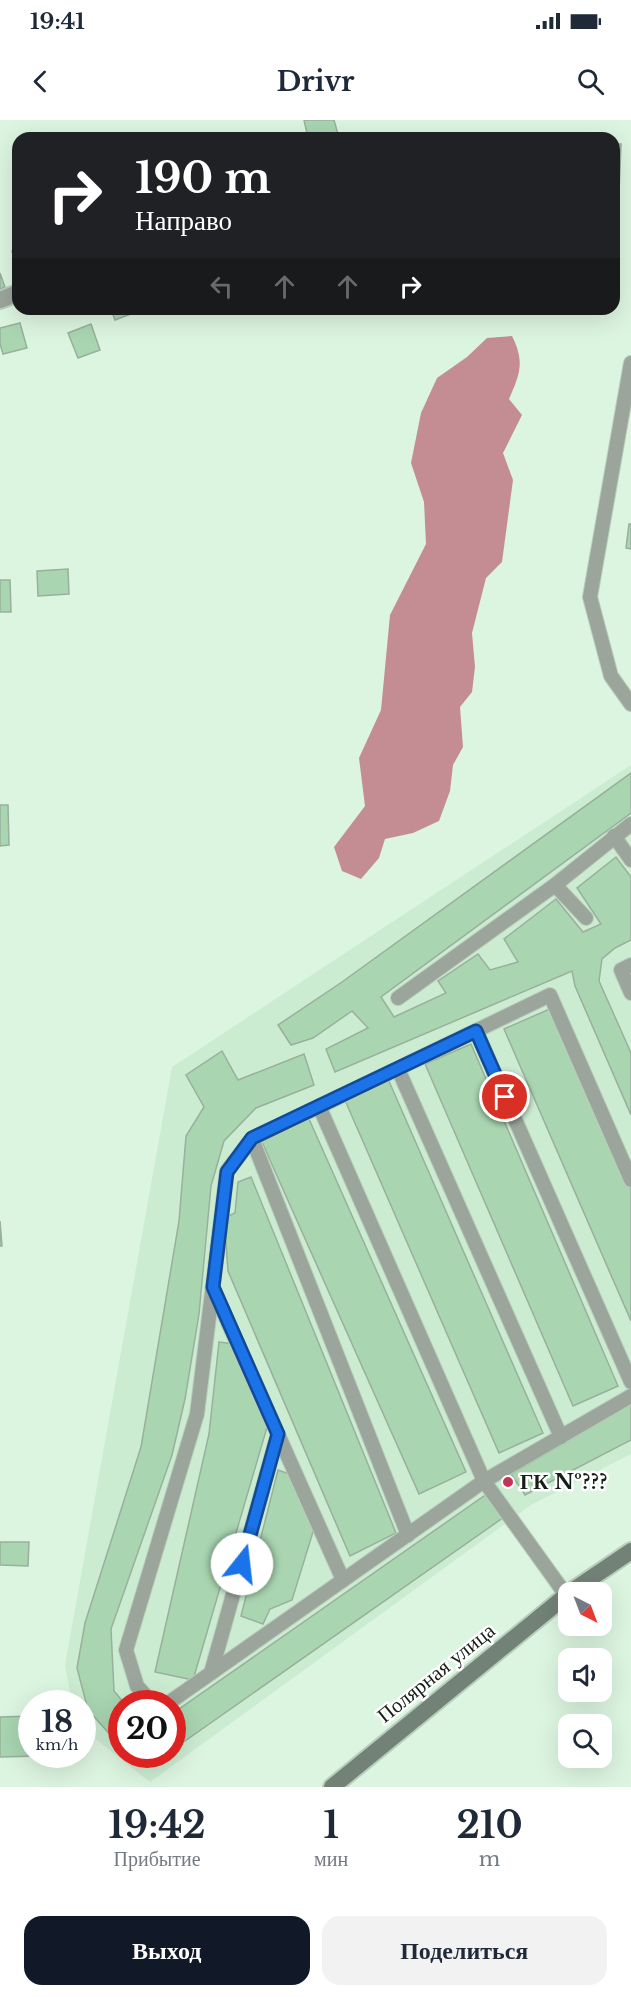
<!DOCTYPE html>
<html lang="ru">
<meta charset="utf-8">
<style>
:root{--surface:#fff;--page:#f2f2f3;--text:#1f2937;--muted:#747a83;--accent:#111827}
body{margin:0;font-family:"Libre Baskerville",serif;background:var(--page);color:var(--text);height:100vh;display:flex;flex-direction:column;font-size:22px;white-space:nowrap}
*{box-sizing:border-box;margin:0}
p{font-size:20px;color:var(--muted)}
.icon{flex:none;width:33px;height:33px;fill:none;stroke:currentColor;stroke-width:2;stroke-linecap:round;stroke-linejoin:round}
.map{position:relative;height:1667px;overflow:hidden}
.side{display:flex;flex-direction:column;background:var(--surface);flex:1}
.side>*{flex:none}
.banner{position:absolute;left:12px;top:12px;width:608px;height:183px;border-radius:18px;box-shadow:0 6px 24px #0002;background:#202124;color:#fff;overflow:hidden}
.needle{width:39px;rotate:138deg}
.buttons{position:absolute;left:558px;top:1462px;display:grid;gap:12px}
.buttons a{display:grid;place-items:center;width:54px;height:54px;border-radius:12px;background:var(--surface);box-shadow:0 6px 24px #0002;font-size:30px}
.speed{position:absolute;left:18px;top:1570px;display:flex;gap:12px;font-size:30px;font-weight:700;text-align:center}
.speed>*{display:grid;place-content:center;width:78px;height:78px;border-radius:50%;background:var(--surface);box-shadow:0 6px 24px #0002;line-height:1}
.speed small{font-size:15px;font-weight:400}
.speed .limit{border:9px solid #d22;background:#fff;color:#111}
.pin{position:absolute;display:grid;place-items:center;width:51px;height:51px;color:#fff;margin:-26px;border:3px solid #fff;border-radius:50%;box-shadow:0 2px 6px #0007}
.me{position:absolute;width:66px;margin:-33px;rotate:16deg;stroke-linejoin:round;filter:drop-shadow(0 0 4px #0008)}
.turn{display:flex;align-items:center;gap:21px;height:126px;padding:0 24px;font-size:27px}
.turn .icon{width:78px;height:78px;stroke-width:2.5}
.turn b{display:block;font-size:42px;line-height:51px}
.lanes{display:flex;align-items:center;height:57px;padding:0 24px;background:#0003;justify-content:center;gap:30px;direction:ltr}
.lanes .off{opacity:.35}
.eta{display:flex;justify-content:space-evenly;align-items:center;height:102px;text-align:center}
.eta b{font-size:36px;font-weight:700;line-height:42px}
.cta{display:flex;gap:12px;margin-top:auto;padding:12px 24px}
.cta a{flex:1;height:69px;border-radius:18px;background:var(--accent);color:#fff;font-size:24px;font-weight:700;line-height:69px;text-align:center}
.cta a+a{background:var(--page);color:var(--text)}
.status{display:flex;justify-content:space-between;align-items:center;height:42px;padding:0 30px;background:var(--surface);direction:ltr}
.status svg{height:16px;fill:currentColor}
header{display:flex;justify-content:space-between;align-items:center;height:78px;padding:0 24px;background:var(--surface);font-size:27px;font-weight:700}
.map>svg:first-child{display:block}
.built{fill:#ccecd2;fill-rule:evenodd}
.water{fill:#c48d93}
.building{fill:#a9d5b1;stroke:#98b09c;stroke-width:1.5}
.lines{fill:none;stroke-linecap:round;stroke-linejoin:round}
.service-casing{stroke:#b8cebc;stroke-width:16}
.minor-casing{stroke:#b8cebc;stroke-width:20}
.secondary-casing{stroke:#b8cebc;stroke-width:20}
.service{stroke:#9ba59c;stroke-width:14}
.minor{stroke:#9ba59c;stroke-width:16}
.secondary{stroke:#738276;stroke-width:16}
.route-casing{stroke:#114b97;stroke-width:15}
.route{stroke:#1a73e8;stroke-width:10}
.poi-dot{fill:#c43457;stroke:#fff;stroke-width:2}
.labels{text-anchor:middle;stroke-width:5;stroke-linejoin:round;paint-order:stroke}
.poi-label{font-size:21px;font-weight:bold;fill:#151e17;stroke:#fff;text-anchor:start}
.street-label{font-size:21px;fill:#151e17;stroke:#fff}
</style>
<div class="status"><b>19:41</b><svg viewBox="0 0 49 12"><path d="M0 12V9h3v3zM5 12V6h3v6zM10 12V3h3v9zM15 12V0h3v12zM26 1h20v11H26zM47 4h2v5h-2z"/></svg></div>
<header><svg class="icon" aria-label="back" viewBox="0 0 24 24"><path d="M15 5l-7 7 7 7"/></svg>Drivr<svg class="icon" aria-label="search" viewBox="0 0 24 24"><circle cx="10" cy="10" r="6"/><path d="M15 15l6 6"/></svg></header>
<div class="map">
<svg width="631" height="1667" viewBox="0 0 631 1667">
<rect width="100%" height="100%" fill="#dcf5e0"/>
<!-- built -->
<path class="built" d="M631 645V1334L531 1385 150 1662 83 1609 82 1584H72L65 1545 172 947ZM122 1584H172V1635H122Z"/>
<!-- water -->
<path class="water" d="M512 216C525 242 520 254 509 279L522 295 503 333 513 360 502 442 486 458 472 513 475 547 472 572 460 587 463 627 453 645 450 671 439 701 413 713 385 719 379 738 361 759 342 751 334 727 365 686 359 638 381 590 390 495 426 424 424 382 411 343 421 293 437 258 467 237 487 218Z"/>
<!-- building -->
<g class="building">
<polygon points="304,0 334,0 339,18 308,18"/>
<polygon points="614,24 621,24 619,72 614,72"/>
<polygon points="18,128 18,147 12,131"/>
<polygon points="0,153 5,167 0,169"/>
<polygon points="111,189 144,189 115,200"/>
<polygon points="20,203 27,228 3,234 0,224 0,208"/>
<polygon points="91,204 100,230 78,238 68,213"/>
<polygon points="629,404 631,404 631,429 626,428"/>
<polygon points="68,449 69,474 38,476 37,451"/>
<polygon points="0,460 10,460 11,492 0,492"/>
<polygon points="631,653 631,693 381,877 394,897 446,873 438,861 478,834 490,850 518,842 504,819 556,779 583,812 601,804 577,768 616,737 631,757 631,820 615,828 602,839 599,861 631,933 631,995 575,866 572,851 335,952 326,929 368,908 352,891 313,918 291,925 278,905 342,862"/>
<polygon points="0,685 8,685 9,725 0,726"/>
<polygon points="552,888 631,1069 631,1201 504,909"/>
<polygon points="471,924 618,1266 573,1286 425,944"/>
<polygon points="222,931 238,960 304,934 314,965 256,988 224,1021 211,1066 199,1194 185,1279 172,1335 111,1509 114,1571 125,1584 122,1584 122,1628 88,1590 77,1548 85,1503 141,1327 179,1101 186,1016 204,987 186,955"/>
<polygon points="388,959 543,1313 499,1333 344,978"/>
<polygon points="309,999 466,1352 419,1374 261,1020"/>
<polygon points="251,1057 396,1413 350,1436 228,1151 224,1098 235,1093 238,1062"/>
<polygon points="0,1101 2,1126 0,1126"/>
<polygon points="219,1222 241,1225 270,1297 193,1560 155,1552 209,1314"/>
<polygon points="631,1284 631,1320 525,1375 511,1354"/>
<polygon points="278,1350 295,1356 310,1384 313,1412 292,1480 270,1489 263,1504 241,1496"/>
<polygon points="491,1371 507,1395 172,1630 172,1594"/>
<polygon points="0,1422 29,1422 28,1446 0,1445"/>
<polygon points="32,1596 32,1635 39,1636 0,1637 0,1597"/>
<polygon points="140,1635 165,1635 156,1641"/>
</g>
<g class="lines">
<defs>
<g id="service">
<polyline points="631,243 590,477 611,556 631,584"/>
<polyline points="614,716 631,740"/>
<polyline points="555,765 586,798"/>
<polyline points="631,845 621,850 631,873"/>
<polyline points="398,878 555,765 631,704"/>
<polyline points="476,911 631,1262"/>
<polyline points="398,949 561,1317"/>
<polyline points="319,986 484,1361 566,1475"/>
<polyline points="252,1019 408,1415"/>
<polyline points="213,1169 343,1460"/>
<polyline points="211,1553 278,1314"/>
<polyline points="153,1584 137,1566 126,1530 197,1294 227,1051 252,1019 550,875 631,1060"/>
<polyline points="167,1584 484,1361 631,1276"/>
</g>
<polyline id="minor" points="0,180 18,173"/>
<g id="secondary">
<polyline points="569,1473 631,1431"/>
<polyline points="332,1667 568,1474"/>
</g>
</defs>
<!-- service casing -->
<use href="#service" class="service-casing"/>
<!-- minor casing -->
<use href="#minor" class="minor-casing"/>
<!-- secondary casing -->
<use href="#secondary" class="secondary-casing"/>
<!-- service -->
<use href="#service" class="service"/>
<!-- minor -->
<use href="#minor" class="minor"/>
<!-- secondary -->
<use href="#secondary" class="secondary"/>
</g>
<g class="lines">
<defs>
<polyline id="route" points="242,1444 278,1314 213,1167 227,1052 252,1018 476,911 505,977"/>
</defs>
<!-- route casing -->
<use href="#route" class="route-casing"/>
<!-- route -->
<use href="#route" class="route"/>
</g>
<!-- markers -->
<circle class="poi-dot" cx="508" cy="1362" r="6"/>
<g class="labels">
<!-- poi labels -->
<g class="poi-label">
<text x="520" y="1369">ГК №???</text>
</g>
<!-- street labels -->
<g class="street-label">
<text transform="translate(436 1553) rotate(-39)" y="7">Полярная улица</text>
</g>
</g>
</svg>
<div class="buttons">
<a><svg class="needle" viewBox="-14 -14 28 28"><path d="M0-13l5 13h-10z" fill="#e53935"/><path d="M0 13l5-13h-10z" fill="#747a83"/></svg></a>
<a><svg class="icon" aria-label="sound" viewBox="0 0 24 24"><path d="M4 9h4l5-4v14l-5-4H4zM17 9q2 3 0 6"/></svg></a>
<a><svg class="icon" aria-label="search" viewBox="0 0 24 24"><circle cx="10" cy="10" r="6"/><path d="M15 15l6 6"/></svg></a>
</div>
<div class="speed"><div>18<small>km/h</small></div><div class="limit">20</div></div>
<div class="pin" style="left:505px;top:977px;background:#d93025"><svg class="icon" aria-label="arrive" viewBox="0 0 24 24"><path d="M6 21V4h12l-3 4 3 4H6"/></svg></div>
<svg class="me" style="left:242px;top:1444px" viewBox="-20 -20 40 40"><circle r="19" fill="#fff"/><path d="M0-13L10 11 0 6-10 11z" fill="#1a73e8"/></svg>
<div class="banner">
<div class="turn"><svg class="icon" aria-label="right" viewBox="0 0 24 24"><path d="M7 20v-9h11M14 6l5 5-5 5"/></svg><div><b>190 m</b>Направо</div></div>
<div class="lanes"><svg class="icon off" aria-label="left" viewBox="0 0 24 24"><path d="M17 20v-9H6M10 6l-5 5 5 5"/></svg><svg class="icon off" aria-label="ahead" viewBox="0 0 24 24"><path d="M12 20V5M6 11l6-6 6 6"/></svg><svg class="icon off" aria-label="ahead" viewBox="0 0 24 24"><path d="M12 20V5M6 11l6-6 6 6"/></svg><svg class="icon" aria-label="right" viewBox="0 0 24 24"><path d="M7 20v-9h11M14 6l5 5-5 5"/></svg></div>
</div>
</div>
<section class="side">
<div class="eta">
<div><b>19:42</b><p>Прибытие</p></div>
<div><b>1</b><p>мин</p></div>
<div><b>210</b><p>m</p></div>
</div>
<div class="cta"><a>Выход</a><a>Поделиться</a></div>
</section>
